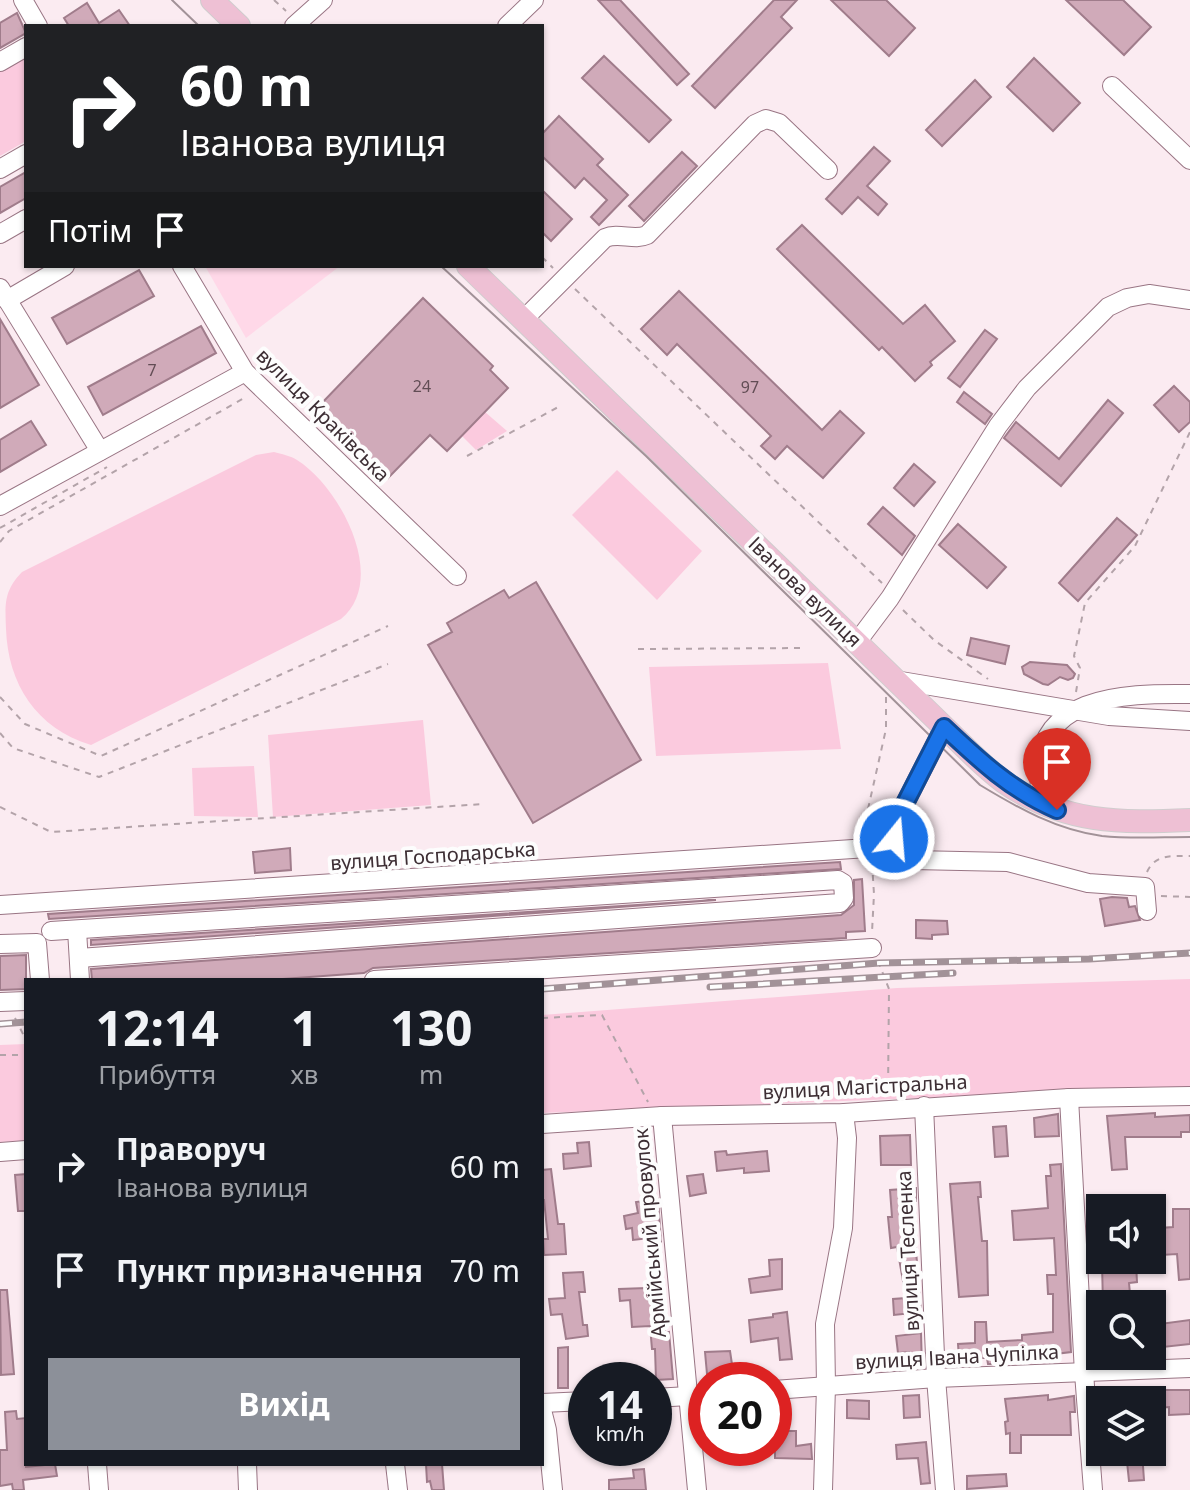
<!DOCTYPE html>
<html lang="uk">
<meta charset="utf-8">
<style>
:root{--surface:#171b24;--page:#242831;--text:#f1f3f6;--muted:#9ea1a6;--accent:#8c9099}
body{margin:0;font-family:"Noto Sans",sans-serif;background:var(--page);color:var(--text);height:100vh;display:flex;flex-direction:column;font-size:30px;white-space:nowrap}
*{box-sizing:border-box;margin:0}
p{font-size:26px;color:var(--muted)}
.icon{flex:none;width:44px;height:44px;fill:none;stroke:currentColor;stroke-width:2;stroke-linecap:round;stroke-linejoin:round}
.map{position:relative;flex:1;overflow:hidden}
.sheet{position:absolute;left:24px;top:978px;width:520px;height:488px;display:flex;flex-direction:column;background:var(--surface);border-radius:0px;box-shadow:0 2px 6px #0004}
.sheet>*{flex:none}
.top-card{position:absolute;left:24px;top:24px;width:520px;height:244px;border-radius:0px;box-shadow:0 2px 6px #0004;background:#202124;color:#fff;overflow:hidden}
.fabs{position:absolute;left:1086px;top:1194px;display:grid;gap:16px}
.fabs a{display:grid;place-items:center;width:80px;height:80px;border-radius:0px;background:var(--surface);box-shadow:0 2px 6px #0004;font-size:40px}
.speed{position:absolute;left:568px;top:1362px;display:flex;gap:16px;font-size:40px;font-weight:700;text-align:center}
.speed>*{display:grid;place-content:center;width:104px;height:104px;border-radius:50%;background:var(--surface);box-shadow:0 2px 6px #0004;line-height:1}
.speed small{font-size:20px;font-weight:400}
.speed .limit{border:12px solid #d22;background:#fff;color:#111}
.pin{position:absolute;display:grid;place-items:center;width:68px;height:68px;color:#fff;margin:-82px -34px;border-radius:50% 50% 50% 0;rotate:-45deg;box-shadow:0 0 8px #0007}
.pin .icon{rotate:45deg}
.me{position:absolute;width:88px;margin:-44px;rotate:17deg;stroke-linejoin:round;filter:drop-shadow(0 0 6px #0008)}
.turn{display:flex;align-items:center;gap:28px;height:168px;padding:0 24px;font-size:36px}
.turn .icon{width:104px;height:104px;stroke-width:2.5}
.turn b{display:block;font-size:56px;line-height:68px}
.then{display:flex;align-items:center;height:76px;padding:0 24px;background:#0003;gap:16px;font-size:30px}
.eta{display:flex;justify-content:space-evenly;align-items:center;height:136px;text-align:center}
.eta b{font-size:48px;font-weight:700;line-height:56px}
.action{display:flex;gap:16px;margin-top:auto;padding:16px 24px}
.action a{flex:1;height:92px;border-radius:0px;background:var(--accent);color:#fff;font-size:32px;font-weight:700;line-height:92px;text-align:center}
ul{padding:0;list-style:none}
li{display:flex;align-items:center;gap:24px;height:104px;padding:0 24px}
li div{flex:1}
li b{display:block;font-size:30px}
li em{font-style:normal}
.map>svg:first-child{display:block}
.built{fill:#ffd8e8}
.green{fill:#fbcade}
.building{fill:#d0aab9;stroke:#a07c8b;stroke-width:2}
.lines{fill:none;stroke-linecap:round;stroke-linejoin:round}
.minor-casing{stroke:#997584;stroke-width:20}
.major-casing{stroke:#d0cdce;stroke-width:24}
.path{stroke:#b3a3a9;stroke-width:2;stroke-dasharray:6 6;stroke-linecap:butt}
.minor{stroke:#fff;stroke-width:18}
.major{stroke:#eec0d4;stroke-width:22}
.tram{stroke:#a29298;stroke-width:2}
.rail-casing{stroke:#a29298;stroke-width:7}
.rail{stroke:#fdfdfd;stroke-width:4;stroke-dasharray:12;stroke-linecap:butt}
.route-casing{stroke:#114b97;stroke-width:20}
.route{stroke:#1a73e8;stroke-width:14}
.labels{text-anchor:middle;stroke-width:8;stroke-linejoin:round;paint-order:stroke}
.number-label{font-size:16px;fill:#624d55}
.street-label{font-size:20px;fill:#3d2e34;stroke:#fdfdfd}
</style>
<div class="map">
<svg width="1190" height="1490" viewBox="0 0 1190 1490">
<rect width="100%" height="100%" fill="#fbebf1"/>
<!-- built -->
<polygon class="built" points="205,266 340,266 246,338"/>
<!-- green -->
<g class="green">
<polygon points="26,57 26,141 0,156 0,72"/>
<polygon points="485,412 507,431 476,450 461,435"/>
<path d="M274 452C281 454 291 456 297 460 340 487 389 579 341 619L91 745C36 728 8 684 6 629 5 603 4 591 22 572L256 455Z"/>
<polygon points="617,470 702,551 657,600 572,515"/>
<polygon points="828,663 841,749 656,756 649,667"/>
<polygon points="423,720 431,805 273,817 268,735"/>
<polygon points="254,766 258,817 194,816 192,768"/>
<polygon points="1190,979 1190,1087 542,1113 542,1015 897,988"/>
<polygon points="26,1044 26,1141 0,1142 0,1045"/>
</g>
<!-- building -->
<g class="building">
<polygon points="598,0 620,0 689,74 677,85"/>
<polygon points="774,0 797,0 781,17 792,28 715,108 692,86"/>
<polygon points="831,0 886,0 915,28 889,56"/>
<polygon points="1066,0 1123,0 1151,27 1124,55"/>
<polygon points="87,3 99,23 119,10 130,26 69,26 64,18"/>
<polygon points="17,13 26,33 0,48 0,23"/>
<polygon points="604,56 671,120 649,142 582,78"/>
<polygon points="1034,58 1080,103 1053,131 1007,87"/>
<polygon points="975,80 991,97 942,146 926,130"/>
<polygon points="559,116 603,159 597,165 628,195 599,225 591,217 607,200 584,178 575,188 542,156 542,134"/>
<polygon points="874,147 890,161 867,186 887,204 878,215 858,197 842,214 826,199"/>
<polygon points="682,152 697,166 644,221 629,206"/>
<polygon points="26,172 26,198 0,213 0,187"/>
<polygon points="542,190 572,219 551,241 542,232"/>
<polygon points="802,225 903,324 925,305 955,341 930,362 932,365 915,381 882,347 879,350 777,249"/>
<polygon points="139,270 154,296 67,344 52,318"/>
<polygon points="679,291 822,430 840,411 864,433 823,478 787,446 775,459 761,446 771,436 677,344 667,355 641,329"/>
<polygon points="423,298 493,366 490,370 508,388 447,451 430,435 388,478 330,422 334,418 320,405"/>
<polygon points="0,319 39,385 0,408"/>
<polygon points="201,326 216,353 103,415 88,387"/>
<polygon points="985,330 997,339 960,387 948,378"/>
<polygon points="1174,386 1190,402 1190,422 1179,432 1154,405"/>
<polygon points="964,392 992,414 985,424 957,402"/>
<polygon points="1108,400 1123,413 1061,486 1004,438 1016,422 1059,459"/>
<polygon points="31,421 46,445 0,472 0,440"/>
<polygon points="914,464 935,482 914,506 894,488"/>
<polygon points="883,507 915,536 902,555 868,524"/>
<polygon points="1117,518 1137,535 1078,601 1059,583"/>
<polygon points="958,524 1006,567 987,588 939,545"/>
<polygon points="536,582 641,760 533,823 428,645 452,632 447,623 504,590 509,598"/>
<polygon points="971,638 1009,646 1005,664 967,655"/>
<polygon points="1030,662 1067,665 1075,674 1073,678 1068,680 1060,677 1048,685 1043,684 1024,674 1022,667"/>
<polygon points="290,848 291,870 255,873 253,852"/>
<polygon points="840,862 841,869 49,919 48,914"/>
<polygon points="862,879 865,931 846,932 846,938 373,968 364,973 269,980 92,980 91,969 841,915 854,905 854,880"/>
<polygon points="1112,897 1127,898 1129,907 1135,906 1140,920 1105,926 1100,899"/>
<polygon points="716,900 91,945 91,940"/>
<polygon points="916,920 947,921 948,934 932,935 932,939 916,938"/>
<polygon points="26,955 26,989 0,990 0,956"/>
<polygon points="1155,1113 1155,1117 1190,1115 1190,1132 1181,1132 1181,1137 1125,1137 1127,1169 1112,1170 1107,1116"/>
<polygon points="1058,1114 1059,1136 1035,1137 1034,1118"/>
<polygon points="1006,1126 1008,1156 995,1157 993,1127"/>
<polygon points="910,1135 911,1165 881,1165 880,1136"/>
<polygon points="589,1142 591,1166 564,1169 563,1154 578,1153 577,1143"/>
<polygon points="726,1151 727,1155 767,1151 769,1171 744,1173 744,1168 717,1171 715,1152"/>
<polygon points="1061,1164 1071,1352 998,1361 999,1364 988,1364 987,1358 959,1358 958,1344 975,1343 975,1322 986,1322 987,1342 1022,1340 1022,1335 1053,1332 1053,1294 1048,1294 1047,1275 1056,1275 1054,1238 1014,1240 1012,1211 1048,1208 1046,1176 1051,1176 1050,1165"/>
<polygon points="551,1169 558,1224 564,1224 566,1254 544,1255 543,1239 548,1239 544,1200 542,1200 542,1170"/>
<polygon points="26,1174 26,1211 18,1211 15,1175"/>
<polygon points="703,1174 706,1193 690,1196 687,1176"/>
<polygon points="980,1182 981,1197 978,1197 982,1241 987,1241 988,1295 959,1297 950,1184"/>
<polygon points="916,1188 916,1201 912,1201 921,1312 894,1315 893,1299 906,1298 897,1247 891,1248 888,1217 892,1217 890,1190"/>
<polygon points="658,1199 661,1242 650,1244 650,1238 633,1240 632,1228 626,1229 624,1216 638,1213 636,1202"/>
<polygon points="1173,1209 1190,1209 1190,1279 1179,1280 1177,1254 1161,1255 1160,1228 1173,1227"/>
<polygon points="782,1259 782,1289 751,1293 749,1279 770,1276 769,1260"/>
<polygon points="1136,1263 1137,1282 1129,1283 1131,1304 1103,1304 1102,1264"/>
<polygon points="583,1272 585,1292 579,1292 583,1325 587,1325 588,1336 566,1339 562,1314 551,1315 549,1299 565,1298 563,1273"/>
<polygon points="646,1288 646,1298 662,1297 665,1333 669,1332 673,1379 656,1380 655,1349 652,1349 650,1326 632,1327 630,1300 620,1301 619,1289"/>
<polygon points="0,1290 7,1290 14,1374 1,1375"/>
<polygon points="787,1312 792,1359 780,1360 778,1338 751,1342 749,1320 773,1317 773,1314"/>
<polygon points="1190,1320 1190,1344 1154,1348 1152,1325"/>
<polygon points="921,1333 922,1367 910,1367 909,1352 898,1353 896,1336"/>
<polygon points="568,1347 568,1388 558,1388 558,1348"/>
<polygon points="730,1351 733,1371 707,1374 705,1352"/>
<polygon points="1156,1390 1190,1390 1190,1414 1169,1415 1169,1407 1156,1408"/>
<polygon points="919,1395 920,1417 904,1418 903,1396"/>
<polygon points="1048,1395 1048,1400 1074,1396 1075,1412 1070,1412 1071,1435 1021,1435 1021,1453 1010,1453 1010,1433 1006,1434 1005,1422 1008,1421 1005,1399"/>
<polygon points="847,1400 869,1401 869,1419 847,1418"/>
<polygon points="16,1411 17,1419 26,1418 26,1467 55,1464 57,1476 23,1480 24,1490 13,1490 12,1484 0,1486 0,1450 7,1450 5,1412"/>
<polygon points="775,1431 796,1431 796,1446 811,1444 812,1459 775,1458"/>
<polygon points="926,1442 930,1483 921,1484 918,1458 897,1459 896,1445"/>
<polygon points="1126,1452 1142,1452 1144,1480 1129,1481"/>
<polygon points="426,1464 442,1464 444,1490 432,1490 430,1481 427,1482"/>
<polygon points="644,1469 646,1490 609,1490 609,1480 634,1478 633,1470"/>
<polygon points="1006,1474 1007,1486 967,1489 967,1476"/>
</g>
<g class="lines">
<defs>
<g id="minor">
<polyline points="23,0 38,26"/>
<polyline points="294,26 323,0"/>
<polyline points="507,26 534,0"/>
<polyline points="0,62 26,47"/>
<polyline points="1112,86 1190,160"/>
<polyline points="0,169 26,154"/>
<polyline points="0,234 26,219"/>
<polyline points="182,266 245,372 457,576"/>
<polyline points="0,288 100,451"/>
<polyline points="7,300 65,266"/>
<path d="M523 320 605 238C619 232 634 241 647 235L755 124 766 119 779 123 828 170"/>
<polyline points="0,506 245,372"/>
<polyline points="857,642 890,598 998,426 1027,388 1108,307 1127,298 1149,294 1190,300"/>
<polyline points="895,680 1109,716 1190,721"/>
<path d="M944 727 894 825C894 843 898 851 913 860L1008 862 1088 883 1145 887 1147 911"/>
<path d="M1040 787C1029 695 1123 693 1190 694"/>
<polyline points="0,905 868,848"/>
<polyline points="77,930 80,980"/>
<polyline points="51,931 838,880 843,883 844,898 840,903 79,958"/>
<polyline points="0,944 37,943 40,980"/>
<polyline points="374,980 872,948"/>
<polyline points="0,1002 26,1001"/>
<polyline points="1069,1098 1084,1373 1093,1490"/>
<polyline points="924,1106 936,1378 945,1490"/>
<polyline points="662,1116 697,1490"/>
<polyline points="542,1124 662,1116 844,1113 1069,1098 1190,1096"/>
<polyline points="0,1152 26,1150"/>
<polyline points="774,1390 936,1378 1190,1368"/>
<polyline points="654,1398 706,1395"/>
<polyline points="542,1403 586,1401"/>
<polyline points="542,1410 547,1430 553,1490"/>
<polyline points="97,1464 99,1490"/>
<polyline points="247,1464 248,1490"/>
<polyline points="395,1464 398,1490"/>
<polyline points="823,1490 826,1386 825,1324 843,1228 847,1138 844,1113"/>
</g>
<g id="major">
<polyline points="212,0 239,26"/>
<path d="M468 266 944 727C963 745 982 766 1004 782 1064 824 1120 823 1190 820"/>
</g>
</defs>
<!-- minor casing -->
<use href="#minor" class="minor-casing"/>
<!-- major casing -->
<use href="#major" class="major-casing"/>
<!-- path -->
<g class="path">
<polyline points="274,0 286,11"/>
<polyline points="542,257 553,268"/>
<polyline points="575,289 882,583"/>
<polyline points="467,456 562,405"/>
<polyline points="0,528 107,467"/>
<polyline points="0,542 9,531 246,397"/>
<polyline points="903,610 934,640 988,679"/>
<polyline points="638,649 804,648"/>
<polyline points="1076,692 1080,668 1074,656 1085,603 1135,546 1190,432"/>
<polyline points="0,697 25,724 101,756 388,626"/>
<polyline points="0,733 13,748 99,777 388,664"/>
<polyline points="0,807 51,832 483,804"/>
<polyline points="868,833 868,809 886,729 886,694"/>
<polyline points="872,863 874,894 872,932"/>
<path d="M1147 872C1155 854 1172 856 1190 856"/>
<polyline points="1161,896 1190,897"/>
<polyline points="878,961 889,989 888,1092"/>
<polyline points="15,1018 26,1040"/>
<polyline points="542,1018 602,1015 648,1102"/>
<polyline points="0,1055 26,1055"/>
</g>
<!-- minor -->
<use href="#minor" class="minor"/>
<!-- major -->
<use href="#major" class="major"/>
<!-- tram -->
<g class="tram">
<polyline points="172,0 199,26"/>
<path d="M441 266 646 456 980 785C1018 808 1057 830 1102 836 1130 839 1161 837 1190 837"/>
</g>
<defs>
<g id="rail">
<polyline points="710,987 953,973"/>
<polyline points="542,989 879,963 1089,959 1190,953"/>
<polyline points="0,1024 26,1022"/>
</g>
</defs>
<!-- rail casing -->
<use href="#rail" class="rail-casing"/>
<!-- rail -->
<use href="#rail" class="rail"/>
</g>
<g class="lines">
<defs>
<path id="route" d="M894 839V825L944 727C979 760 1012 791 1057 810"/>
</defs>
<!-- route casing -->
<use href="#route" class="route-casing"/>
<!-- route -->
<use href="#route" class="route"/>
</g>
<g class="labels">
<!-- number labels -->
<g class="number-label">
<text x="152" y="376">7</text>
<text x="422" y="392">24</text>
<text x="750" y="393">97</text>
</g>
<!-- street labels -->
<g class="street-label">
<text transform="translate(323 415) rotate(45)" y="7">вулиця Краківська</text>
<text transform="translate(805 592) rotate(44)" y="7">Іванова вулиця</text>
<text transform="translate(433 856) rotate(-4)" y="7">вулиця Господарська</text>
<text transform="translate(865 1087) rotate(-3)" y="7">вулиця Магістральна</text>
<text transform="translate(650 1233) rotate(-95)" y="7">Армійський провулок</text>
<text transform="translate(908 1251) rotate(-93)" y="7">вулиця Тесленка</text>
<text transform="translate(957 1357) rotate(-3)" y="7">вулиця Івана Чупілка</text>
</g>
</g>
</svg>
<div class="fabs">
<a><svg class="icon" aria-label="sound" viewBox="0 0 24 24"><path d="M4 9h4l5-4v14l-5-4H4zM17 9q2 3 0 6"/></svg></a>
<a><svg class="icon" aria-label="search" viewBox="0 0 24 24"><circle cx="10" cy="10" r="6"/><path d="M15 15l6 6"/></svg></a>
<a><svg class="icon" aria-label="layers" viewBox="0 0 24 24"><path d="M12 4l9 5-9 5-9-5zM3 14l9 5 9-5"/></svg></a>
</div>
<div class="speed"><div>14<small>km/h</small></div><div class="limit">20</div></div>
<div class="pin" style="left:1057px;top:810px;background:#d93025"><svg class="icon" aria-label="arrive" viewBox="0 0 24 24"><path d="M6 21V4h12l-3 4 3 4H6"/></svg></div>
<svg class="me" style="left:894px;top:839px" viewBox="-20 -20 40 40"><circle r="17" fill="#1a73e8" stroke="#fff" stroke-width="3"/><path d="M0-11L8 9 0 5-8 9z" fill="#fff"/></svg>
<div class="top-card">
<div class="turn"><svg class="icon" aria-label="right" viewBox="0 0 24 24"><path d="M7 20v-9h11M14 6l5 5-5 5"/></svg><div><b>60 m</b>Іванова вулиця</div></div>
<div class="then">Потім<svg class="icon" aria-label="arrive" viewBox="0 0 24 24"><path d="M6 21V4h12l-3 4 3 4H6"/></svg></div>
</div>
<section class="sheet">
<div class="eta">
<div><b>12:14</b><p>Прибуття</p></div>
<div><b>1</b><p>хв</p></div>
<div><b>130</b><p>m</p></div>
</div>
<ul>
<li><svg class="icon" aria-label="right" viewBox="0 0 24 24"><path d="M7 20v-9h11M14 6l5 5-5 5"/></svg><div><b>Праворуч</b><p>Іванова вулиця</p></div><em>60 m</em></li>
<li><svg class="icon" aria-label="arrive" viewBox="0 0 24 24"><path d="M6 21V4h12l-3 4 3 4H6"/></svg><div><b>Пункт призначення</b></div><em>70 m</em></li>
</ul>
<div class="action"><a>Вихід</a></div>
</section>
</div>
